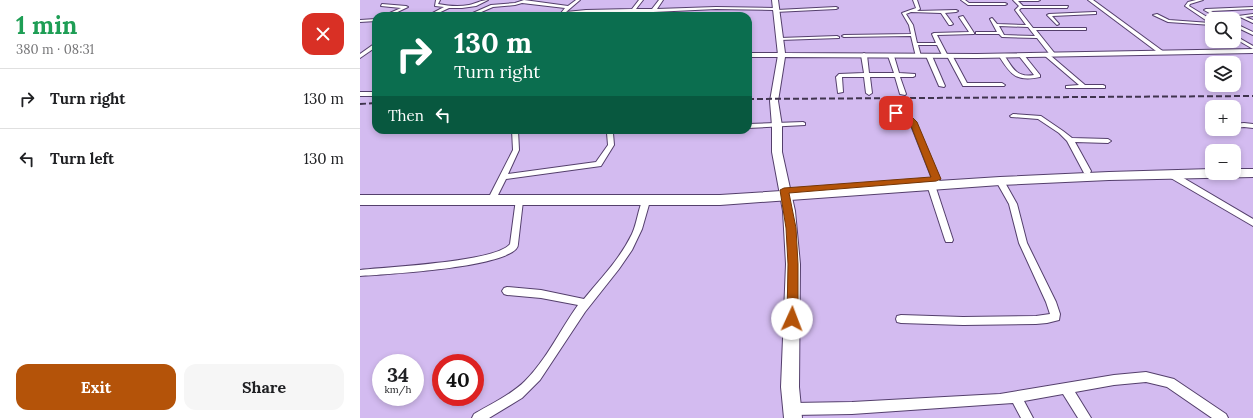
<!DOCTYPE html>
<meta charset="utf-8">
<style>
:root{--surface:#fff;--page:#f6f6f6;--text:#202124;--muted:#757577;--line:#e0e0e0;--accent:#b45309}
body{margin:0;font-family:Lora,serif;background:var(--page);color:var(--text);height:100vh;display:flex;flex-direction:column;font-size:15px;white-space:nowrap}
*{box-sizing:border-box;margin:0}
p{font-size:13px;color:var(--muted)}
.icon{flex:none;width:22px;height:22px;fill:none;stroke:currentColor;stroke-width:2;stroke-linecap:round;stroke-linejoin:round}
.map{position:relative;flex:1;overflow:hidden}
.sheet{display:flex;flex-direction:column;background:var(--surface);width:360px}
.sheet>*{flex:none}
.top-card{position:absolute;left:12px;top:12px;width:380px;height:122px;border-radius:12px;box-shadow:0 2px 6px #0003;background:#0b6e4f;color:#fff;overflow:hidden}
.tools{position:absolute;left:845px;top:12px;display:grid;gap:8px}
.tools a{display:grid;place-items:center;width:36px;height:36px;border-radius:8px;background:var(--surface);box-shadow:0 2px 6px #0003;font-size:20px}
.speed{position:absolute;left:12px;top:354px;display:flex;gap:8px;font-size:20px;font-weight:700;text-align:center}
.speed>*{display:grid;place-content:center;width:52px;height:52px;border-radius:50%;background:var(--surface);box-shadow:0 2px 6px #0003;line-height:1}
.speed small{font-size:10px;font-weight:400}
.speed .limit{border:6px solid #d22;background:#fff;color:#111}
.pin{position:absolute;display:grid;place-items:center;width:34px;height:34px;color:#fff;margin:-17px;border-radius:8px;box-shadow:0 2px 6px #0006}
.me{position:absolute;width:44px;margin:-22px;rotate:2deg;stroke-linejoin:round;filter:drop-shadow(0 0 3px #0008)}
.turn{display:flex;align-items:center;gap:14px;height:84px;padding:0 16px;font-size:18px}
.turn .icon{width:52px;height:52px;stroke-width:2.5}
.turn b{display:block;font-size:28px;line-height:34px}
.then{display:flex;align-items:center;height:38px;padding:0 16px;background:#0003;gap:8px;font-size:15px}
.round{display:grid;place-items:center;flex:none;width:42px;height:42px;border-radius:12px;background:var(--page)}
.overview{display:flex;align-items:center;justify-content:space-between;height:68px;padding:0 16px}
h1{font-size:24px;font-weight:800;line-height:30px;color:#1e9e55}
.button{display:flex;gap:8px;margin-top:auto;padding:8px 16px}
.button a{flex:1;height:46px;border-radius:12px;background:var(--accent);color:#fff;font-size:16px;font-weight:800;line-height:46px;text-align:center}
.button a+a{background:var(--page);color:var(--text)}
ul{padding:0;list-style:none}
li{display:flex;align-items:center;gap:12px;height:60px;padding:0 16px;border-top:1px solid var(--line)}
li div{flex:1}
li b{display:block;font-size:15px}
li em{font-style:normal}
main{display:flex;flex:1;min-height:0}
.map>svg:first-child{display:block}
.lines{fill:none;stroke-linecap:round;stroke-linejoin:round}
.street-casing{stroke:#543f6c;stroke-width:2}
.secondary-casing{stroke:#543f6c;stroke-width:2}
.highway-casing{stroke:#543f6c;stroke-width:2}
.street{fill:#fff;fill-rule:evenodd}
.secondary{fill:#fff;fill-rule:evenodd}
.highway{fill:#fff;fill-rule:evenodd}
.rail{stroke:#40344e;stroke-width:2;stroke-dasharray:6 3;stroke-linecap:butt}
.route{fill:#b45309;stroke:#753606}
</style>
<main>
<section class="sheet">
<div class="overview"><div><h1>1 min</h1><p>380 m · 08:31</p></div><a class="round" style="background:#d93025;color:#fff"><svg class="icon" aria-label="close" viewBox="0 0 24 24"><path d="M6 6l12 12M18 6L6 18"/></svg></a></div>
<ul>
<li><svg class="icon" aria-label="right" viewBox="0 0 24 24"><path d="M7 20v-9h11M14 6l5 5-5 5"/></svg><div><b>Turn right</b></div><em>130 m</em></li>
<li><svg class="icon" aria-label="left" viewBox="0 0 24 24"><path d="M17 20v-9H6M10 6l-5 5 5 5"/></svg><div><b>Turn left</b></div><em>130 m</em></li>
</ul>
<div class="button"><a>Exit</a><a>Share</a></div>
</section>
<div class="map">
<svg width="893" height="418" viewBox="0 0 893 418">
<rect width="100%" height="100%" fill="#d3bbf0"/>
<g class="lines">
<defs>
<g id="street">
<path d="M76 0H80L78 4C88 6 99 7 109 5 115 4 121 0 128 0L116 6 102 8H89L72 16H67L84 7 75 6Z"/>
<polygon points="164,0 208,6 216,0 220,0 206,12 226,10 272,9 279,0 283,0 276,9 292,9 299,0 303,0 297,9 356,7 415,8 417,10 476,7 478,8 476,9 415,12 413,10 356,9 293,12 226,13 193,16 201,13 205,8 162,3 155,5 133,7 112,16 106,16 131,5 155,3"/>
<polygon points="553,0 557,0 560,9 557,11 596,10 598,11 596,12 585,13 593,24 591,25 589,25 581,13 551,12 546,14 553,25 557,43 576,43 572,34 574,33 609,32 599,17 603,16 614,33 614,34 577,35 588,56 592,55 607,83 642,83 645,85 644,86 603,86 587,56 583,57 577,45 558,45 561,56 556,57 551,36 484,37 482,36 484,35 551,34 549,25 542,13 556,8"/>
<polygon points="601,0 605,0 609,3 645,3 647,4 645,5 608,5"/>
<path d="M653 0H680L678 1H658L663 6H708L707 8H661L659 10 673 28H726V30H676L696 55 691 56 725 85H743L745 86V88H706V86L719 85 685 56V54L687 53 691 56 677 38 642 37 639 34H616V32H637L630 19 632 18 637 24 666 25 655 10 659 6ZM639 26 668 27 675 36 644 35Z"/>
<polygon points="728,0 733,0 804,52 804,54 800,54"/>
<polygon points="836,0 843,0 830,4 829,6 852,20 852,25 808,22 793,15 797,14 809,20 850,23 825,6 828,2"/>
<polygon points="22,4 46,6 48,7 29,16 23,16 41,8 21,6"/>
<polygon points="893,7 893,9 851,11 865,19 860,19 844,10 846,9"/>
<polygon points="734,12 736,12 736,14 692,16 699,24 697,25 687,15 689,14"/>
<polygon points="893,14 893,16 885,17 893,20 893,23 878,16"/>
<polygon points="16,19 16,21 0,22 0,20"/>
<polygon points="874,23 893,32 893,35 874,26"/>
<polygon points="874,35 893,46 893,49 874,38"/>
<polygon points="477,36 479,37 479,38 420,40 418,39 420,38"/>
<polygon points="14,44 16,44 16,47 0,58 0,54"/>
<polygon points="388,53 422,53 425,55 422,57 388,57"/>
<polygon points="504,53 507,55 509,73 534,73 528,56 531,54 534,56 539,73 555,74 555,76 553,77 540,77 546,94 545,95 540,94 535,77 510,77 512,93 509,95 506,93 504,77 482,77 483,92 478,93 476,77 479,74 504,73 501,55"/>
<polygon points="569,54 572,56 585,86 584,87 579,86 566,56"/>
<path d="M662 54 664 55 680 75V77C656 82 651 75 639 56L644 55C653 68 656 78 674 75L659 56Z"/>
<rect x="0" y="92" width="16" height="4"/>
<polygon points="522,110 545,114 555,121 580,179 579,181 573,181 572,179 550,123 541,117 520,113 520,111"/>
<polygon points="653,114 681,116 703,131 712,138 748,139 751,141 748,143 715,142 731,171 730,173 724,173 707,141 699,133 678,119 651,117 650,116"/>
<polygon points="443,122 445,123 445,125 388,128 388,124"/>
<polygon points="884,123 893,124 893,128 884,127 874,128 874,124"/>
<polygon points="854,129 862,129 859,131"/>
<polygon points="152,130 158,130 159,150 148,174 236,162 248,145 247,133 249,130 256,130 253,133 254,145 241,166 146,179 137,197 131,197 130,195 153,150"/>
<polygon points="809,173 815,173 893,219 893,226 809,177 808,175"/>
<polygon points="637,179 643,179 657,204 667,243 696,302 700,314 699,320 687,323 676,324 603,325 541,323 537,322 536,319 537,316 541,315 603,317 676,316 690,314 686,302 659,243 649,204 636,181"/>
<polygon points="568,183 571,183 575,185 593,240 592,242 586,242 585,240 567,185"/>
<path d="M156 199H162L163 201 158 244C158 246 157 248 156 249 138 268 29 274 0 276V270C27 267 136 262 150 244Z"/>
<path d="M283 199H286L290 201 282 229 272 250 259 269 225 312 180 380 162 398 129 418H112L114 414C131 404 151 395 165 381 187 359 200 330 218 305L181 298 147 295 144 294 142 291 144 288 147 287 181 290 224 299C241 278 260 259 272 234 277 223 278 210 283 199Z"/>
<polygon points="786,372 814,379 866,414 868,418 852,418 807,387 786,382 754,385 715,392 731,418 718,418 703,394 664,401 673,418 661,418 653,403 492,414 433,415 429,413 427,409 429,405 433,403 492,402 640,394 754,375"/>
</g>
<polygon id="secondary" points="412,0 418,0 425,53 617,54 893,49 893,53 617,58 425,57 418,101 422,126 422,152 435,211 440,264 439,387 442,418 424,418 421,387 426,264 423,211 412,152 412,126 410,101 418,55"/>
<polygon id="highway" points="852,169 852,173 874,173 874,169 893,169 893,177 749,180 640,185 360,205 0,205 0,195 360,195 640,177 749,172"/>
</defs>
<!-- street casing -->
<use href="#street" class="street-casing"/>
<!-- secondary casing -->
<use href="#secondary" class="secondary-casing"/>
<!-- highway casing -->
<use href="#highway" class="highway-casing"/>
<!-- street -->
<use href="#street" class="street"/>
<!-- secondary -->
<use href="#secondary" class="secondary"/>
<!-- highway -->
<use href="#highway" class="highway"/>
<!-- rail -->
<g class="rail">
<polyline points="388,99 893,96"/>
<polyline points="0,104 16,103"/>
</g>
</g>
<!-- route -->
<polygon class="route" points="536,111 551,116 557,122 581,179 576,181 429,193 436,228 438,264 438,319 436,323 432,324 428,323 427,319 428,264 426,228 420,190 424,188 571,177 550,123 546,119 533,115 533,112"/>
</svg>
<div class="tools">
<a><svg class="icon" aria-label="search" viewBox="0 0 24 24"><circle cx="10" cy="10" r="6"/><path d="M15 15l6 6"/></svg></a>
<a><svg class="icon" aria-label="layers" viewBox="0 0 24 24"><path d="M12 4l9 5-9 5-9-5zM3 14l9 5 9-5"/></svg></a>
<a>+</a>
<a>−</a>
</div>
<div class="speed"><div>34<small>km/h</small></div><div class="limit">40</div></div>
<div class="pin" style="left:536px;top:113px;background:#d93025"><svg class="icon" aria-label="arrive" viewBox="0 0 24 24"><path d="M6 21V4h12l-3 4 3 4H6"/></svg></div>
<svg class="me" style="left:432px;top:319px" viewBox="-20 -20 40 40"><circle r="19" fill="#fff"/><path d="M0-13L10 11 0 6-10 11z" fill="#b45309"/></svg>
<div class="top-card">
<div class="turn"><svg class="icon" aria-label="right" viewBox="0 0 24 24"><path d="M7 20v-9h11M14 6l5 5-5 5"/></svg><div><b>130 m</b>Turn right</div></div>
<div class="then">Then<svg class="icon" aria-label="left" viewBox="0 0 24 24"><path d="M17 20v-9H6M10 6l-5 5 5 5"/></svg></div>
</div>
</div>
</main>
